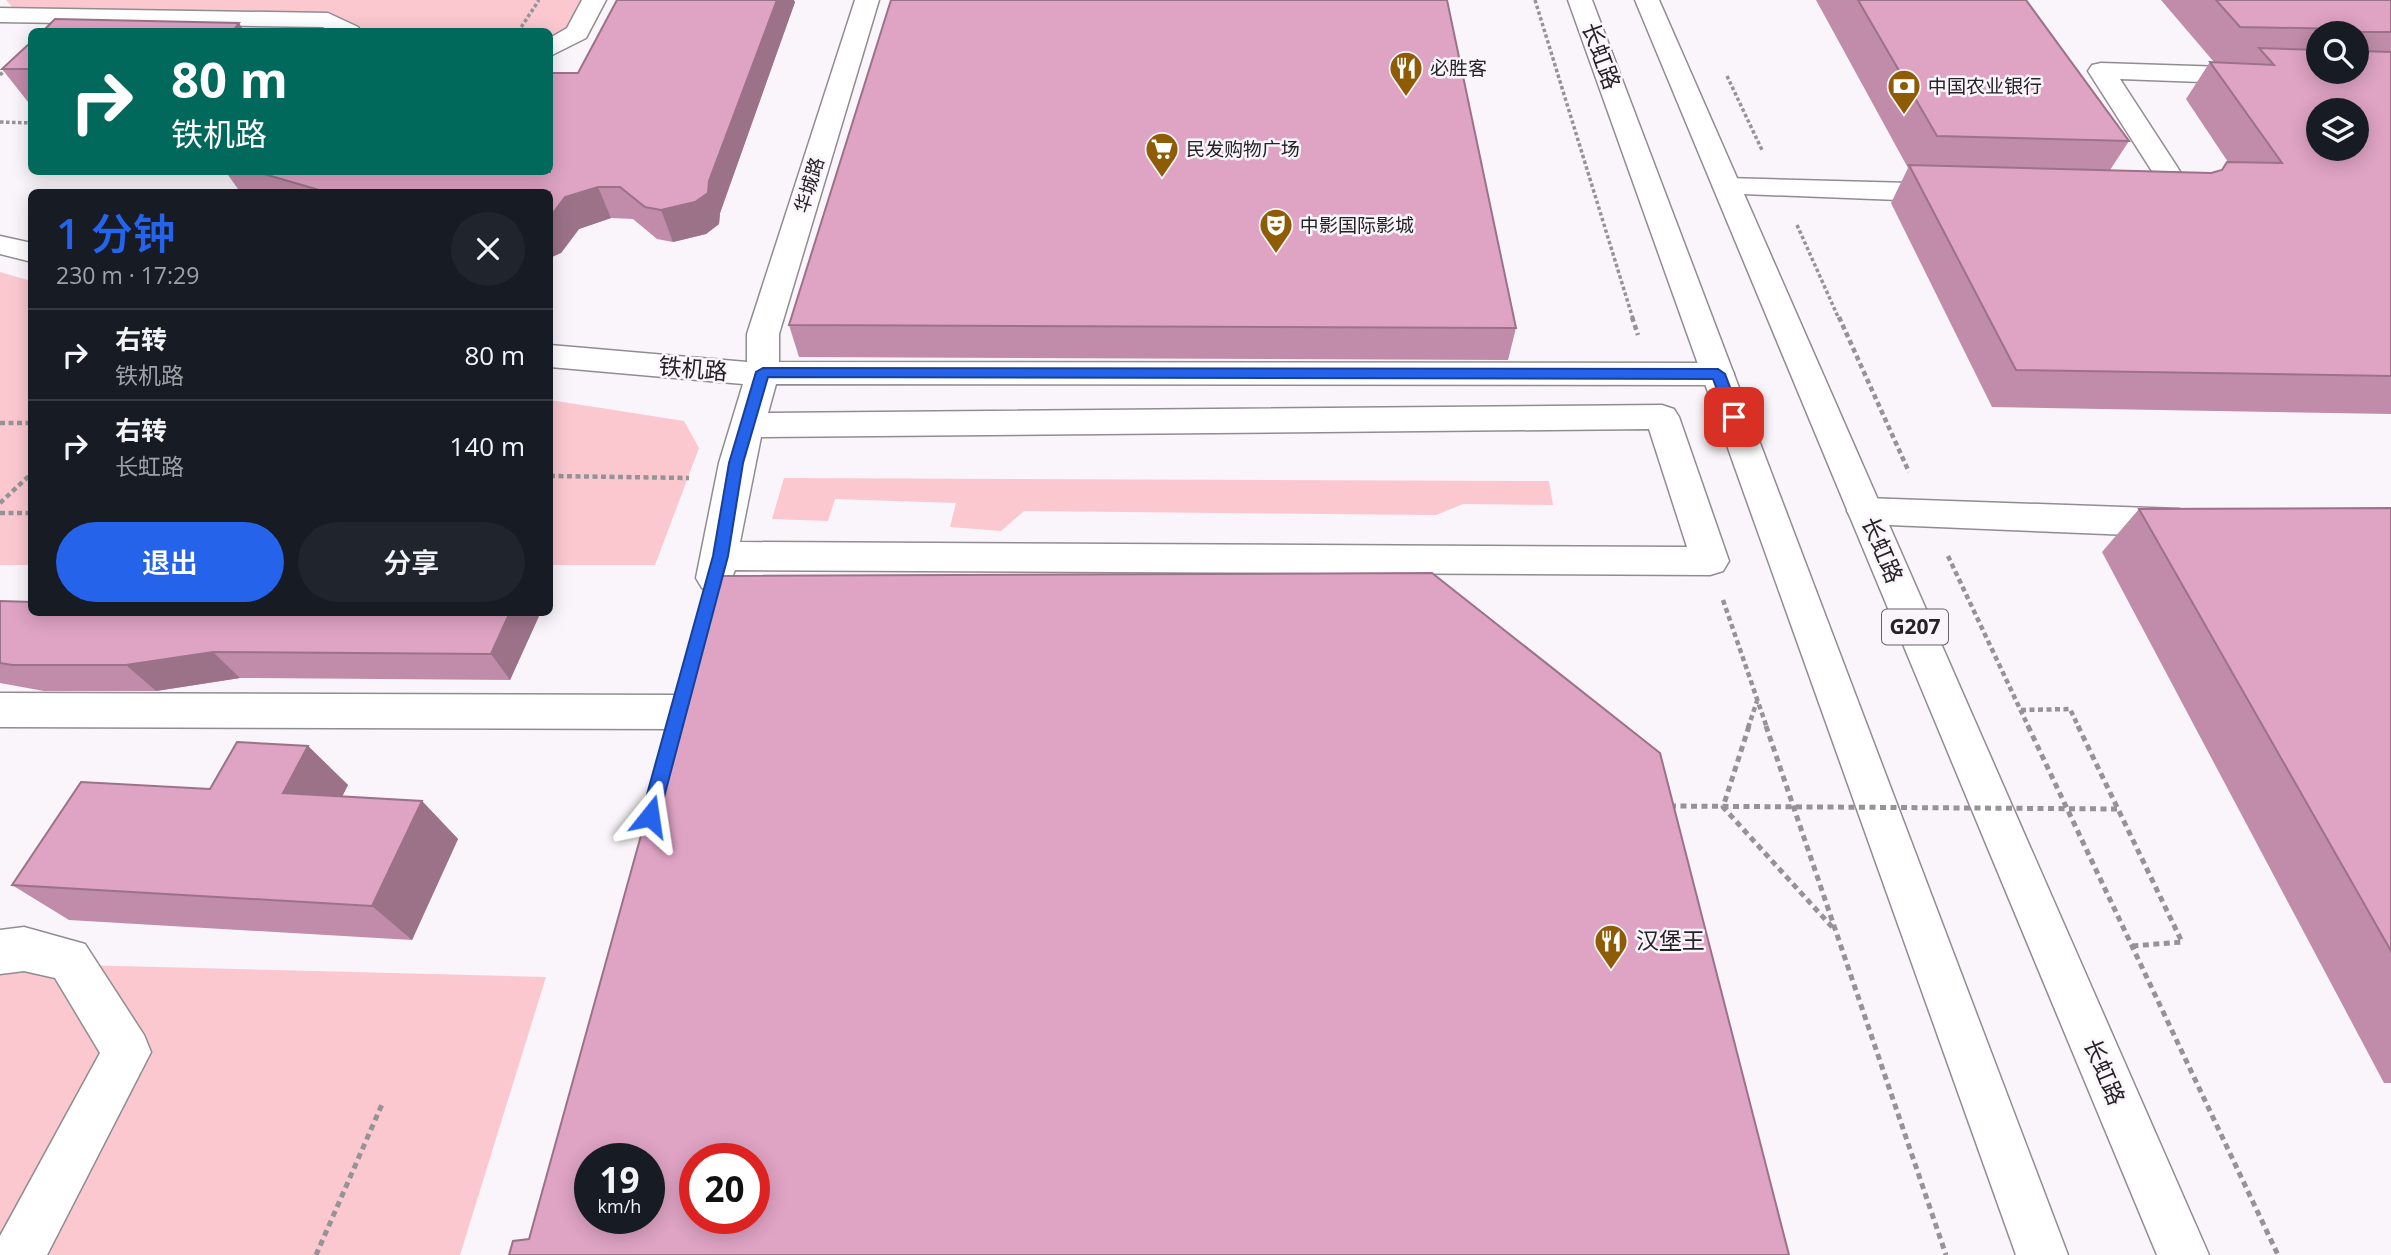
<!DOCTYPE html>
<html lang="zh">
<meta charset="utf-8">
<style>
:root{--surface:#171b24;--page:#20242c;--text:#f1f3f6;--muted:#9ea1a6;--line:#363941;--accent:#2563eb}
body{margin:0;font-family:"Open Sans","Noto Sans SC",sans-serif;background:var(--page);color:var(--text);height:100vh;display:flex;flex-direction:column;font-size:26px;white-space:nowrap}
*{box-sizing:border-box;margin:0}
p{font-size:23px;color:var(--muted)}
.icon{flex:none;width:38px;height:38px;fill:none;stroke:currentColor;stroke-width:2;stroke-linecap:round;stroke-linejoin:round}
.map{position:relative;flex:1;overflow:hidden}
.drawer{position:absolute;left:28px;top:189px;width:525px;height:427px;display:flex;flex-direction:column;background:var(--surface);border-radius:10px;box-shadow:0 4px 18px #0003}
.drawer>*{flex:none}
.top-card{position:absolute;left:28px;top:28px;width:525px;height:147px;border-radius:10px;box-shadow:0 4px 18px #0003;background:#00695c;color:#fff;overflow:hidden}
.controls{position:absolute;left:2306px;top:21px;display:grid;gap:14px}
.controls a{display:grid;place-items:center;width:63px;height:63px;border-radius:50%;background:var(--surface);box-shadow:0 4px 18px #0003;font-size:35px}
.speed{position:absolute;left:574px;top:1143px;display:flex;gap:14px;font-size:35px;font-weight:700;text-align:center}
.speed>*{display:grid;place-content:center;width:91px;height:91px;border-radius:50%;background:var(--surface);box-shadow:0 4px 18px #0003;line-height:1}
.speed small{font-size:18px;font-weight:400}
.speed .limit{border:10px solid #d22;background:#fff;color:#111}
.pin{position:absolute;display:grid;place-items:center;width:60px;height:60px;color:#fff;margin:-30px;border-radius:14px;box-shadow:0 4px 10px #0006}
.me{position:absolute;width:77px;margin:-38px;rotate:15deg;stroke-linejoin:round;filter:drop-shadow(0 0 5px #0008)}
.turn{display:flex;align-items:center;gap:24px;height:147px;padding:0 28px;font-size:32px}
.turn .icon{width:91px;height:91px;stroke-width:2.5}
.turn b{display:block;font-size:49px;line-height:60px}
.round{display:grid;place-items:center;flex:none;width:74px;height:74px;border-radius:37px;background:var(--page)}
.overview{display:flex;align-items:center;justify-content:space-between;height:119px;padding:0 28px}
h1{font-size:42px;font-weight:600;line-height:52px;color:var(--accent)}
.button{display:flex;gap:14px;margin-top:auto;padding:14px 28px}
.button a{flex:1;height:80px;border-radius:42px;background:var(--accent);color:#fff;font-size:28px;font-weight:600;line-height:80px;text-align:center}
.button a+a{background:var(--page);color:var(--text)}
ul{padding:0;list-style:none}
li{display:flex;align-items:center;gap:21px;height:91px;padding:0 28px;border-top:2px solid var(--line)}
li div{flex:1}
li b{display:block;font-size:26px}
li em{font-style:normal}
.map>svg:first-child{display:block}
.green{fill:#fbc8d0}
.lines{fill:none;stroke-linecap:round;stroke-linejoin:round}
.minor-casing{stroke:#918c91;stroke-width:3}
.highway-casing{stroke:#918c91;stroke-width:3}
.path-far2{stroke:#969397;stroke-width:3.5;stroke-dasharray:3.5 2.5;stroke-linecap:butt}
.path-far1{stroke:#969397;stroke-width:4.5;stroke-dasharray:5 3.5;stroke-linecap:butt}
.path{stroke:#969397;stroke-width:5;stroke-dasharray:6 4.5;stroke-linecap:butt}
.minor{fill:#fff;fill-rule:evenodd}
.highway{fill:#fff;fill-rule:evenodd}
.path-bridge{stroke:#969397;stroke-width:5;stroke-dasharray:6 4.5;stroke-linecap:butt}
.wall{fill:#c08ca9;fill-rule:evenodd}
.shaded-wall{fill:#9c7289}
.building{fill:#dfa3c4;stroke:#9c7289;stroke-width:2;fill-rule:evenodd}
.route{fill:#2563eb;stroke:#184099;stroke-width:2}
.labels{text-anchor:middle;stroke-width:5;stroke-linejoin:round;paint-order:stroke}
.far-poi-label{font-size:19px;fill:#252325;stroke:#f9f5fa;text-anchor:start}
.far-street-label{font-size:19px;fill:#252325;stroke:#f9f5fa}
.shield{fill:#f9f5fa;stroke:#656265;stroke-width:2}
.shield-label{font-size:21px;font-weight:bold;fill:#252325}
.street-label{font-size:23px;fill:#252325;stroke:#f9f5fa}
.poi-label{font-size:23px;fill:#252325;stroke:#f9f5fa;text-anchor:start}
</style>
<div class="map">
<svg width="2391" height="1255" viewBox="0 0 2391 1255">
<rect width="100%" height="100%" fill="#f9f5fa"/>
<!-- green -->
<g class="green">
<polygon points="6,0 594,0 550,48 550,32 349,32 328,20 20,16"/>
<polygon points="0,272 31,281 31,565 0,565"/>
<polygon points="550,400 684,421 699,448 655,565 550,565"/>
<polygon points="784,478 1549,481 1553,505 1463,504 1436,515 1024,511 1001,531 950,527 956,503 835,499 828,521 772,519"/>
<polygon points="0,963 546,977 460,1255 0,1255"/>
</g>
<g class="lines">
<defs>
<g id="minor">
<polygon points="582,0 606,0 586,38 550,56 550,38 567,28"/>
<path d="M855 0H879L779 334V362L1718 363 1730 366 1734 374 1730 382 1718 385 776 384 768 413 1662 405 1674 409 1679 417 1729 561 1723 571 1710 575 735 570 728 588 715 593 702 588 696 578 719 463 743 384 550 367V345L747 362V334ZM1649 429 1687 547 740 542 761 437Z"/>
<polygon points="0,8 328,13 358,27 361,32 330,32 323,27 0,22"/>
<polygon points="2101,63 2256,68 2265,70 2269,76 2265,82 2256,84 2120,79 2198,199 2194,205 2184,208 2153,205 2149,199 2153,193 2164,190 2088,71 2092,65"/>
<polygon points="1727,178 1949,184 1959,187 1963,193 1959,199 1949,202 1717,193 1713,187 1717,181"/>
<polygon points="0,236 32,243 32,262 0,254"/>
<polygon points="1865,498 2179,509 2192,513 2197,523 2192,533 2179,537 1865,524 1852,520 1847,511 1852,502"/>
<polygon points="0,693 678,695 692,700 698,712 692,724 678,729 0,727"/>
<polygon points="24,927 85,944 144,1035 151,1052 47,1255 0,1255 0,1236 100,1053 55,978 24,971 0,974 0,930"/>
</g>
<g id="highway">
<polygon points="1568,0 1592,0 2068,1255 2016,1255"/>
<polygon points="1635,0 1659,0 2209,1255 2157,1255"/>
</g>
</defs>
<!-- minor casing -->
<use href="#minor" class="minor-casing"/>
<!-- highway casing -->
<use href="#highway" class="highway-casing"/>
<!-- path-far2 -->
<g class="path-far2">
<polyline points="1535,0 1633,319"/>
<polyline points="518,32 539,0"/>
<polyline points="0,75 7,68"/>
<polyline points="1727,76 1762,150"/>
<polyline points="0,122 32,123"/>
<polyline points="1797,225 1839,319"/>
</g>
<!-- path-far1 -->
<g class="path-far1">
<polyline points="1632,317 1638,335"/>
<polyline points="1839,317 1909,472"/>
<polyline points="0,423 32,423"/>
<polyline points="550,476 689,478"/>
<polyline points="0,503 32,473"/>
<polyline points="0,513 32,513"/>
<polyline points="1948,556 2029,728"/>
<polyline points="1723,600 1767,728"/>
<polyline points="2021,710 2070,709 2079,728"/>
<polyline points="1748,728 1757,701"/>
</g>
<!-- path -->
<g class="path">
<polyline points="1749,726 1723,807 1833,928"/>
<polyline points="1766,726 1946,1255"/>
<polyline points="2028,726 2278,1255"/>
<polyline points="2078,726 2182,942 2132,946"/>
<polyline points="316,1255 383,1102"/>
</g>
<!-- minor -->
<use href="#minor" class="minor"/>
<!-- highway -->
<use href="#highway" class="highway"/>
<!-- path-bridge -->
<polyline class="path-bridge" points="1670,806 2119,809"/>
</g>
<!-- wall -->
<g class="wall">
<path d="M1816 0H2026L2129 141 2110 170 2211 173 2221 170 2228 162 2186 99 2210 62H2214L2161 0H2391V414L1992 407 1891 203 1908 168ZM2319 33H2357V72H2319Z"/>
<polygon points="795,2 720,213 719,224 706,234 673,242 657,239 633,219 611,218 579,229 561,253 550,192 240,192 226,172 550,172 578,73"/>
<polygon points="32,41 32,107 2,69"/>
<polygon points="789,325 1516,328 1508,360 799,357"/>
<polygon points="2391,508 2391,1083 2384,1083 2102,552 2139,509"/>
<polygon points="0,601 539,616 510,680 240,678 156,691 44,691 0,683"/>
<polygon points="308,746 348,785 342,796 422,801 458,839 412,940 69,920 12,885 210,789"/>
</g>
<!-- shaded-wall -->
<g class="shaded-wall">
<polygon points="777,0 794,0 795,2 720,213 719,224 706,234 673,242 661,210 709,181"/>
<polygon points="239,23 245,32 232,32"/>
<polygon points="598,187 611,218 579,229 561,253 550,258 550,217 565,197"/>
<polygon points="510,612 536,612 539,616 510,680 491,654"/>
<polygon points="213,652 240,678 156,691 126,665"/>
<polygon points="308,746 348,785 325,831 283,793"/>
<polygon points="422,801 458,839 412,940 372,906"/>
</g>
<!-- building -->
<g class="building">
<polygon points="617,0 777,0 709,181 708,193 695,202 661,210 645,207 620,187 598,187 565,197 550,217 550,192 326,192 257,172 550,172 550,73 578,73"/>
<polygon points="891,0 1447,0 1516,328 789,325"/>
<polygon points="1858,0 2026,0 2129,141 1937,136"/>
<polygon points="2216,0 2391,0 2391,32 2349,32 2346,29 2240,27"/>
<polygon points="55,19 239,23 232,32 42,32"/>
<polygon points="32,41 32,69 2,69"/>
<path d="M2259 48 2319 50V72H2357V51L2391 52V376L2016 370 1909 165 2211 173 2222 170 2227 162 2282 163 2210 62 2274 65ZM2319 110H2357V149H2319Z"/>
<polygon points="2391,508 2391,951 2139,509"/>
<path d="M1432 573 1660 753 1789 1255H509L513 1241 529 1239 713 576ZM590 1158H649V1218H590ZM695 1158H754V1218H695Z"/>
<polygon points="0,601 32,602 32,612 510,612 491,654 213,652 126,665 12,665 0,663"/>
<polygon points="237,742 308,746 283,793 422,801 372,906 12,885 81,782 210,789"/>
</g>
<!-- route -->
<polygon class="route" points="763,368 1718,369 1725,374 1741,417 1734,422 1729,421 1713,379 768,377 743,463 728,556 659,816 650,823 641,816 713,556 729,463 756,372"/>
<!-- icons -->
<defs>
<symbol id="restaurant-pin" viewBox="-11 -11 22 30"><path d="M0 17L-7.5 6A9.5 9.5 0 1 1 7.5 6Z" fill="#8d5c05" stroke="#f9f5fa"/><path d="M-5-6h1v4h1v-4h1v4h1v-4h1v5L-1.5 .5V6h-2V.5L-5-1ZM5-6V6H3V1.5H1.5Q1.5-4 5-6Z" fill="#fff"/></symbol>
<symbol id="bank-pin" viewBox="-11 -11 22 30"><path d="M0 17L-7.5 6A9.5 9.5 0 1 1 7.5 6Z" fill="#8d5c05" stroke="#f9f5fa"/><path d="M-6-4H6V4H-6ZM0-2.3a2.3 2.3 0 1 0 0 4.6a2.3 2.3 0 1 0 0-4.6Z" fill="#fff"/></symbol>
<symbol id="supermarket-pin" viewBox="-11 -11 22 30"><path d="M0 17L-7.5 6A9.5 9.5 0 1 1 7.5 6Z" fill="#8d5c05" stroke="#f9f5fa"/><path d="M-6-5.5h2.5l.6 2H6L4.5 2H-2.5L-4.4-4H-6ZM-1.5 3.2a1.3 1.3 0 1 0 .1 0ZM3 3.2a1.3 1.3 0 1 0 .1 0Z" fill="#fff"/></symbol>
<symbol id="theatre-pin" viewBox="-11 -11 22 30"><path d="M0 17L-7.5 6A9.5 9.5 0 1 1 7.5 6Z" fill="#8d5c05" stroke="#f9f5fa"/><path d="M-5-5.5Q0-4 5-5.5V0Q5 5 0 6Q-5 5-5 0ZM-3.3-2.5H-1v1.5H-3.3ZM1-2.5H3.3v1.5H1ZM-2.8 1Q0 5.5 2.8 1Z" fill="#fff"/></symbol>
</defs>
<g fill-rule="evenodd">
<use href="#restaurant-pin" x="1387" y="49" width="38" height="52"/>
<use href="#bank-pin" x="1885" y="67" width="38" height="52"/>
<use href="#supermarket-pin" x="1143" y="130" width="38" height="52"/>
<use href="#theatre-pin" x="1257" y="206" width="38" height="52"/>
<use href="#restaurant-pin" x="1592" y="922" width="38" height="52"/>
</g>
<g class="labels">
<!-- far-poi labels -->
<g class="far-poi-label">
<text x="1430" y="75">必胜客</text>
<text x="1928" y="93">中国农业银行</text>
<text x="1186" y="156">民发购物广场</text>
<text x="1300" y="232">中影国际影城</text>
</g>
<!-- far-street labels -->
<g class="far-street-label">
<text transform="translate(809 185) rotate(-73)" y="7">华城路</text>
</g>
<!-- shield labels -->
<rect class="shield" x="1882" y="609.5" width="66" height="35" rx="5"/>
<g class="shield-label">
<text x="1915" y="634">G207</text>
</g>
<!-- street labels -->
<g class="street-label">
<text transform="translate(1601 56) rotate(70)" y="8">长虹路</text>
<text transform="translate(693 369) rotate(5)" y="8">铁机路</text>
<text transform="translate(1882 550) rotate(67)" y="8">长虹路</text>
<text transform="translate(2104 1072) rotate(67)" y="8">长虹路</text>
</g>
<!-- poi labels -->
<g class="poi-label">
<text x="1636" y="949">汉堡王</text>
</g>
</g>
</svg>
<div class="controls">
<a><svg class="icon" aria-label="search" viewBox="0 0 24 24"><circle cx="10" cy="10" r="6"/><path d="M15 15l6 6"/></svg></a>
<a><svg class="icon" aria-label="layers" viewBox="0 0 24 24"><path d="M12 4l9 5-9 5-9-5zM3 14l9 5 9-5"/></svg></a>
</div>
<div class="speed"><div>19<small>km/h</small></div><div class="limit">20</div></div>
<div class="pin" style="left:1734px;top:417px;background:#d93025"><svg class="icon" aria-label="arrive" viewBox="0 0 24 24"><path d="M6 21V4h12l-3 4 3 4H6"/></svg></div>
<svg class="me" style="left:650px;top:816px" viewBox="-20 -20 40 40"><path d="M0-17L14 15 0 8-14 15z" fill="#2563eb" stroke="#fff" stroke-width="4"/></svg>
<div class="top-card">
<div class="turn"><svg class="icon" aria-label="right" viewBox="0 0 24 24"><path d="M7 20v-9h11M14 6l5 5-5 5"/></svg><div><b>80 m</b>铁机路</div></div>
</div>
<section class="drawer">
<div class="overview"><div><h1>1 分钟</h1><p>230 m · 17:29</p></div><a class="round"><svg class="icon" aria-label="close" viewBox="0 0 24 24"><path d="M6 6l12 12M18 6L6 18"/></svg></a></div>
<ul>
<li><svg class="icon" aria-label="right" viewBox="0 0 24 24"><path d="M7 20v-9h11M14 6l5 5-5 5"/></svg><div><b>右转</b><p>铁机路</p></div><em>80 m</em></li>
<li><svg class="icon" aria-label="right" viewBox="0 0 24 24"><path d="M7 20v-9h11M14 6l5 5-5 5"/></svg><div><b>右转</b><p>长虹路</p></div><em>140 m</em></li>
</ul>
<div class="button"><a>退出</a><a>分享</a></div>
</section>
</div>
